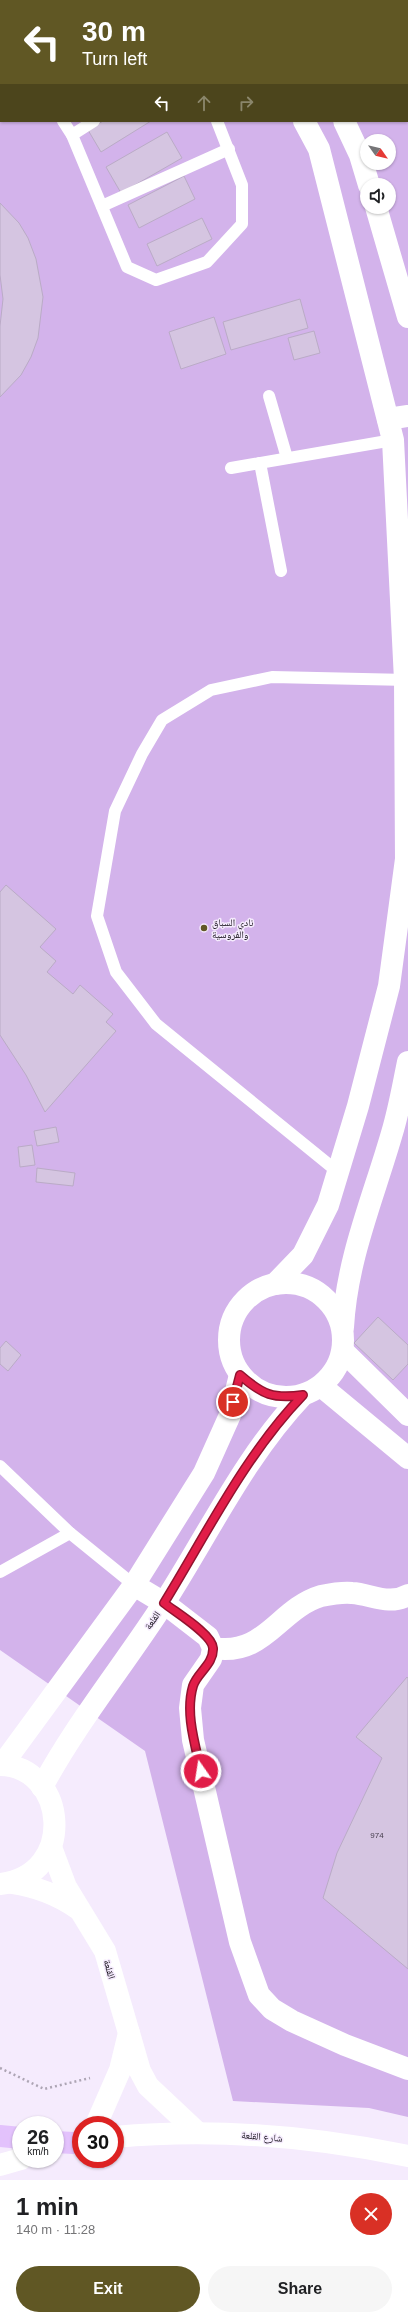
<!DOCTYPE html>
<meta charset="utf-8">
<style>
:root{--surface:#fff;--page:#f6f6f6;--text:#202124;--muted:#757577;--accent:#605724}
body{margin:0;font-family:Arial,"Noto Naskh Arabic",sans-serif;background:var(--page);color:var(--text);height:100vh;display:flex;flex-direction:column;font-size:15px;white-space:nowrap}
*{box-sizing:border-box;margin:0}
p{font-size:13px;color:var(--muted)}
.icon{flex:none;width:22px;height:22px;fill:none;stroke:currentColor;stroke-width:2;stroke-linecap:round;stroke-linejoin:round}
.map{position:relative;height:2180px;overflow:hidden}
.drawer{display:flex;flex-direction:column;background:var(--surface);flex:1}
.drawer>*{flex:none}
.top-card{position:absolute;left:0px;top:0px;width:408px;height:122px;box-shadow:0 1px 3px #0004;background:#605724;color:#fff;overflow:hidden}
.needle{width:26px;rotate:124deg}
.buttons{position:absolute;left:360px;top:134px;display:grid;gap:8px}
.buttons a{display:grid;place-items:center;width:36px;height:36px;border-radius:50%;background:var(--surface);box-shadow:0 1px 3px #0004;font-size:20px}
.speed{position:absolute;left:12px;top:2116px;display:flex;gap:8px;font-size:20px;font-weight:700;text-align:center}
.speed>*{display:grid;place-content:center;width:52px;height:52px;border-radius:50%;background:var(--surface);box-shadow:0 1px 3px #0004;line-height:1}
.speed small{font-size:10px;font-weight:400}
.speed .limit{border:6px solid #d22;background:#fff;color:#111}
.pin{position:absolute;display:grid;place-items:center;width:34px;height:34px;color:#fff;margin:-17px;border:2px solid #fff;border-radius:50%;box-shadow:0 1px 4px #0007}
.me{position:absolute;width:44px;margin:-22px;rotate:347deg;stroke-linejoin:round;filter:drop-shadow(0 0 3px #0008)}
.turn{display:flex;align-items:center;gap:14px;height:84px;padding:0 16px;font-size:18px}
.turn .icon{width:52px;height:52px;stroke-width:2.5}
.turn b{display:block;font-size:28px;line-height:34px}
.lanes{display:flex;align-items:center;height:38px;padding:0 16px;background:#0003;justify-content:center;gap:20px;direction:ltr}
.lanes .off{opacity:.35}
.round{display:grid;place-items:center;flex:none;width:42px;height:42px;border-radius:21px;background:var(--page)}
.summary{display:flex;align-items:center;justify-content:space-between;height:68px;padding:0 16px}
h1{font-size:24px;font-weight:600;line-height:30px}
.primary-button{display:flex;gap:8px;margin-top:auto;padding:8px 16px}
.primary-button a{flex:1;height:46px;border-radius:24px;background:var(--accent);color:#fff;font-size:16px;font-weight:600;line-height:46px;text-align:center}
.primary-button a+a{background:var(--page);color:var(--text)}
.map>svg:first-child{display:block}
.green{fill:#d3b3eb;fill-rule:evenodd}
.building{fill:#d5c5e1;stroke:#baabc6}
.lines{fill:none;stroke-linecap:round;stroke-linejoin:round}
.path{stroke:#ada5b4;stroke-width:2.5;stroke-dasharray:2 3;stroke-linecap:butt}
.service{stroke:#fff;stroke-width:12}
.minor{stroke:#fff;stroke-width:22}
.secondary{stroke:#fff;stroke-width:22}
.trunk{stroke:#e3c2fc;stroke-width:22}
.route-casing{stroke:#92132f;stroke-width:10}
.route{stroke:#e11d48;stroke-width:7}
.poi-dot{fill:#605724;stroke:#f5ebfd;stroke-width:1.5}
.labels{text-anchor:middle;stroke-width:3;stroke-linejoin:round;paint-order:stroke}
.number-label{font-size:8px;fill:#453d4c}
.poi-label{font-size:10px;fill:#15101a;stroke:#f5ebfd;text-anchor:start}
.street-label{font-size:10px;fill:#15101a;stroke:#f5ebfd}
</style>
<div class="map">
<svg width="408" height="2180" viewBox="0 0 408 2180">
<rect width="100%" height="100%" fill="#f5ebfd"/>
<!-- green -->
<path class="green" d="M0 0H408V2117L369 2108 233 2101 145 1751 0 1650ZM1 1H407V121H1ZM367 141H389V163H367ZM367 185H389V207H367Z"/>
<!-- building -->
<g class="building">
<polygon points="2,0 30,0 28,1"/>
<polygon points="57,0 101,0 55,1"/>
<polygon points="103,121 151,121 101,152 88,130"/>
<polygon points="167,132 182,158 121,193 106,167"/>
<polygon points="184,176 195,199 139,228 128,205"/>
<polygon points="0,203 19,223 28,238 36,259 43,297 38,338 31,357 21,375 0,397 0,326 3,299 0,275"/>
<polygon points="202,218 212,239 157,266 147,244"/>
<polygon points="300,299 308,328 231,350 223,322"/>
<polygon points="214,317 226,354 181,369 169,332"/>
<polygon points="314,331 320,353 294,360 288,338"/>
<polygon points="6,885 56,929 40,947 56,961 47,972 73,994 80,985 113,1014 106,1022 116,1031 45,1112 26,1075 0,1035 0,892"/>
<polygon points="56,1127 59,1142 37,1146 34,1131"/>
<polygon points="32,1145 35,1165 20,1167 18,1147"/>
<polygon points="37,1168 75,1173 73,1186 36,1182"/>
<polygon points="378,1317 408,1345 408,1364 393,1380 354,1343"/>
<polygon points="6,1341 21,1355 8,1371 0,1364 0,1348"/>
<polygon points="407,1677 408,1678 408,1969 323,1898 337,1853 382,1758 356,1737"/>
</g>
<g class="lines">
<!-- path -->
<polyline class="path" points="0,2068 44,2089 90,2078"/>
<!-- service -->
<g class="service">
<polyline points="158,0 158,1"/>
<polyline points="121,1 122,0"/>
<polyline points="0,24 1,26"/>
<polyline points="63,121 72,135 127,267 156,280 207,262 242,224 242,185 217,121"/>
<polyline points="72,135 94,121"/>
<polyline points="102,206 229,149"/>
<polyline points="269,396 287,458"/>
<polyline points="260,463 281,571"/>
<polyline points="231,468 393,440"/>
<polyline points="338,1172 156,1024 116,972 97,916 115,811 142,754 162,720 211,690 272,677 408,680"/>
<polyline points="0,1466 70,1533 134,1585"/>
<polyline points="0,1572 70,1533"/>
</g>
<!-- minor -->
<g class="minor">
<polyline points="242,0 242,1"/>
<polyline points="289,0 289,1"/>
<polyline points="344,121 360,155 369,185"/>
<polyline points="376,207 408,317"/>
<polyline points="388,419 408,416"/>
<circle cx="286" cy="1340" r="57"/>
<polyline points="275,1284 303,1255 328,1205 358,1106 389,986 406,859 405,680 393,440 319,149 304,121"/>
<path d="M343 1327C347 1258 373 1199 392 1133 399 1110 403 1086 408 1062"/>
<polyline points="343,1351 408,1415"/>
<polyline points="321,1386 408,1458"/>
<polyline points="134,1585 164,1603 208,1637 213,1648 211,1659 193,1685 190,1708 193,1740 240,1942 259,1995 272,2009 292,2021 345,2045 408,2069"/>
<path d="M213 1648C265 1657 278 1609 321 1596 331 1594 342 1592 352 1593 371 1594 389 1606 408 1595"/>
<path d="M0 1765C67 1766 78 1875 0 1884"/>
<polyline points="2,1765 134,1585 204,1473 230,1415 240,1375"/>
<path d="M42 1787C77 1722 124 1665 164 1603 209 1533 245 1456 303 1395"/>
<polyline points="51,1847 66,1887 105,1951 129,2033"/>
<path d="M12 1883C37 1887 56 1894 77 1908"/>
<polyline points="96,2125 120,2070 129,2033 140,2071 148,2086 198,2133"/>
</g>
<!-- secondary -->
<g class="secondary">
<path d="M115 2137C213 2128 312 2136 408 2156"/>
<polyline points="0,2165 21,2159"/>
</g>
<!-- trunk -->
<g class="trunk">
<polyline points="0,2136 21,2138"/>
<polyline points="55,2142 73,2143"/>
</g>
</g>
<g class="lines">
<defs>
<path id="route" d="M201 1771C195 1744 185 1713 193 1686 197 1673 214 1664 213 1648 212 1634 175 1612 164 1603 207 1533 245 1455 303 1395 273 1399 263 1395 240 1375L233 1402"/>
</defs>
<!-- route casing -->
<use href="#route" class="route-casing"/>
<!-- route -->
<use href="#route" class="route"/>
</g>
<!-- markers -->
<circle class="poi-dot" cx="204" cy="928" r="4"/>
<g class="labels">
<!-- number labels -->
<g class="number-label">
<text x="377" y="1838">974</text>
</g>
<!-- poi labels -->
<g class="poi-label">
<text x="212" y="926">نادي السباق<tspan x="212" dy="12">والفروسية</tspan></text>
</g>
<!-- street labels -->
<g class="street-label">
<text transform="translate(152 1620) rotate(-55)" y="4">القلعة</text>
<text transform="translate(110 1969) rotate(74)" y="4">القلعة</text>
<text transform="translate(262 2136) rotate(5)" y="4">شارع القلعة</text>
</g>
</g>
</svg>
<div class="buttons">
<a><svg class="needle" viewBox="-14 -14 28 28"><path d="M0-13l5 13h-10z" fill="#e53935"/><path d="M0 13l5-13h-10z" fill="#757577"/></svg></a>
<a><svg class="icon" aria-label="sound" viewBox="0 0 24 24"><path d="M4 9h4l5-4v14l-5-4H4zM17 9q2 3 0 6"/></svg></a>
</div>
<div class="speed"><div>26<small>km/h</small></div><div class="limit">30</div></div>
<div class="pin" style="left:233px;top:1402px;background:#d93025"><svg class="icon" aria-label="arrive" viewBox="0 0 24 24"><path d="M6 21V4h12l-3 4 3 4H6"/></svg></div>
<svg class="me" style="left:201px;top:1771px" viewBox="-20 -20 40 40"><circle r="17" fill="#e11d48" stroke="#fff" stroke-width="3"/><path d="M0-11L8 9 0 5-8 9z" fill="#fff"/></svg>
<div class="top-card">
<div class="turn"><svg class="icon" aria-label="left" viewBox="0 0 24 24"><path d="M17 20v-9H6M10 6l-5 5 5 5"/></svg><div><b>30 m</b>Turn left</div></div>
<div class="lanes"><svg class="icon" aria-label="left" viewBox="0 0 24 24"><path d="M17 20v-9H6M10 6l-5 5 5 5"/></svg><svg class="icon off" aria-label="ahead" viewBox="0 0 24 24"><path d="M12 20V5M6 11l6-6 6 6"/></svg><svg class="icon off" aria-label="right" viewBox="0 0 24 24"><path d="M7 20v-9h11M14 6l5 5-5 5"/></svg></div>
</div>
</div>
<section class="drawer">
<div class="summary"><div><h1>1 min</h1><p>140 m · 11:28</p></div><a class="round" style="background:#d93025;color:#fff"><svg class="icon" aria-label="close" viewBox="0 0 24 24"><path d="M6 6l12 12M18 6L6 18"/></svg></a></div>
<div class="primary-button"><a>Exit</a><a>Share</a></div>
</section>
